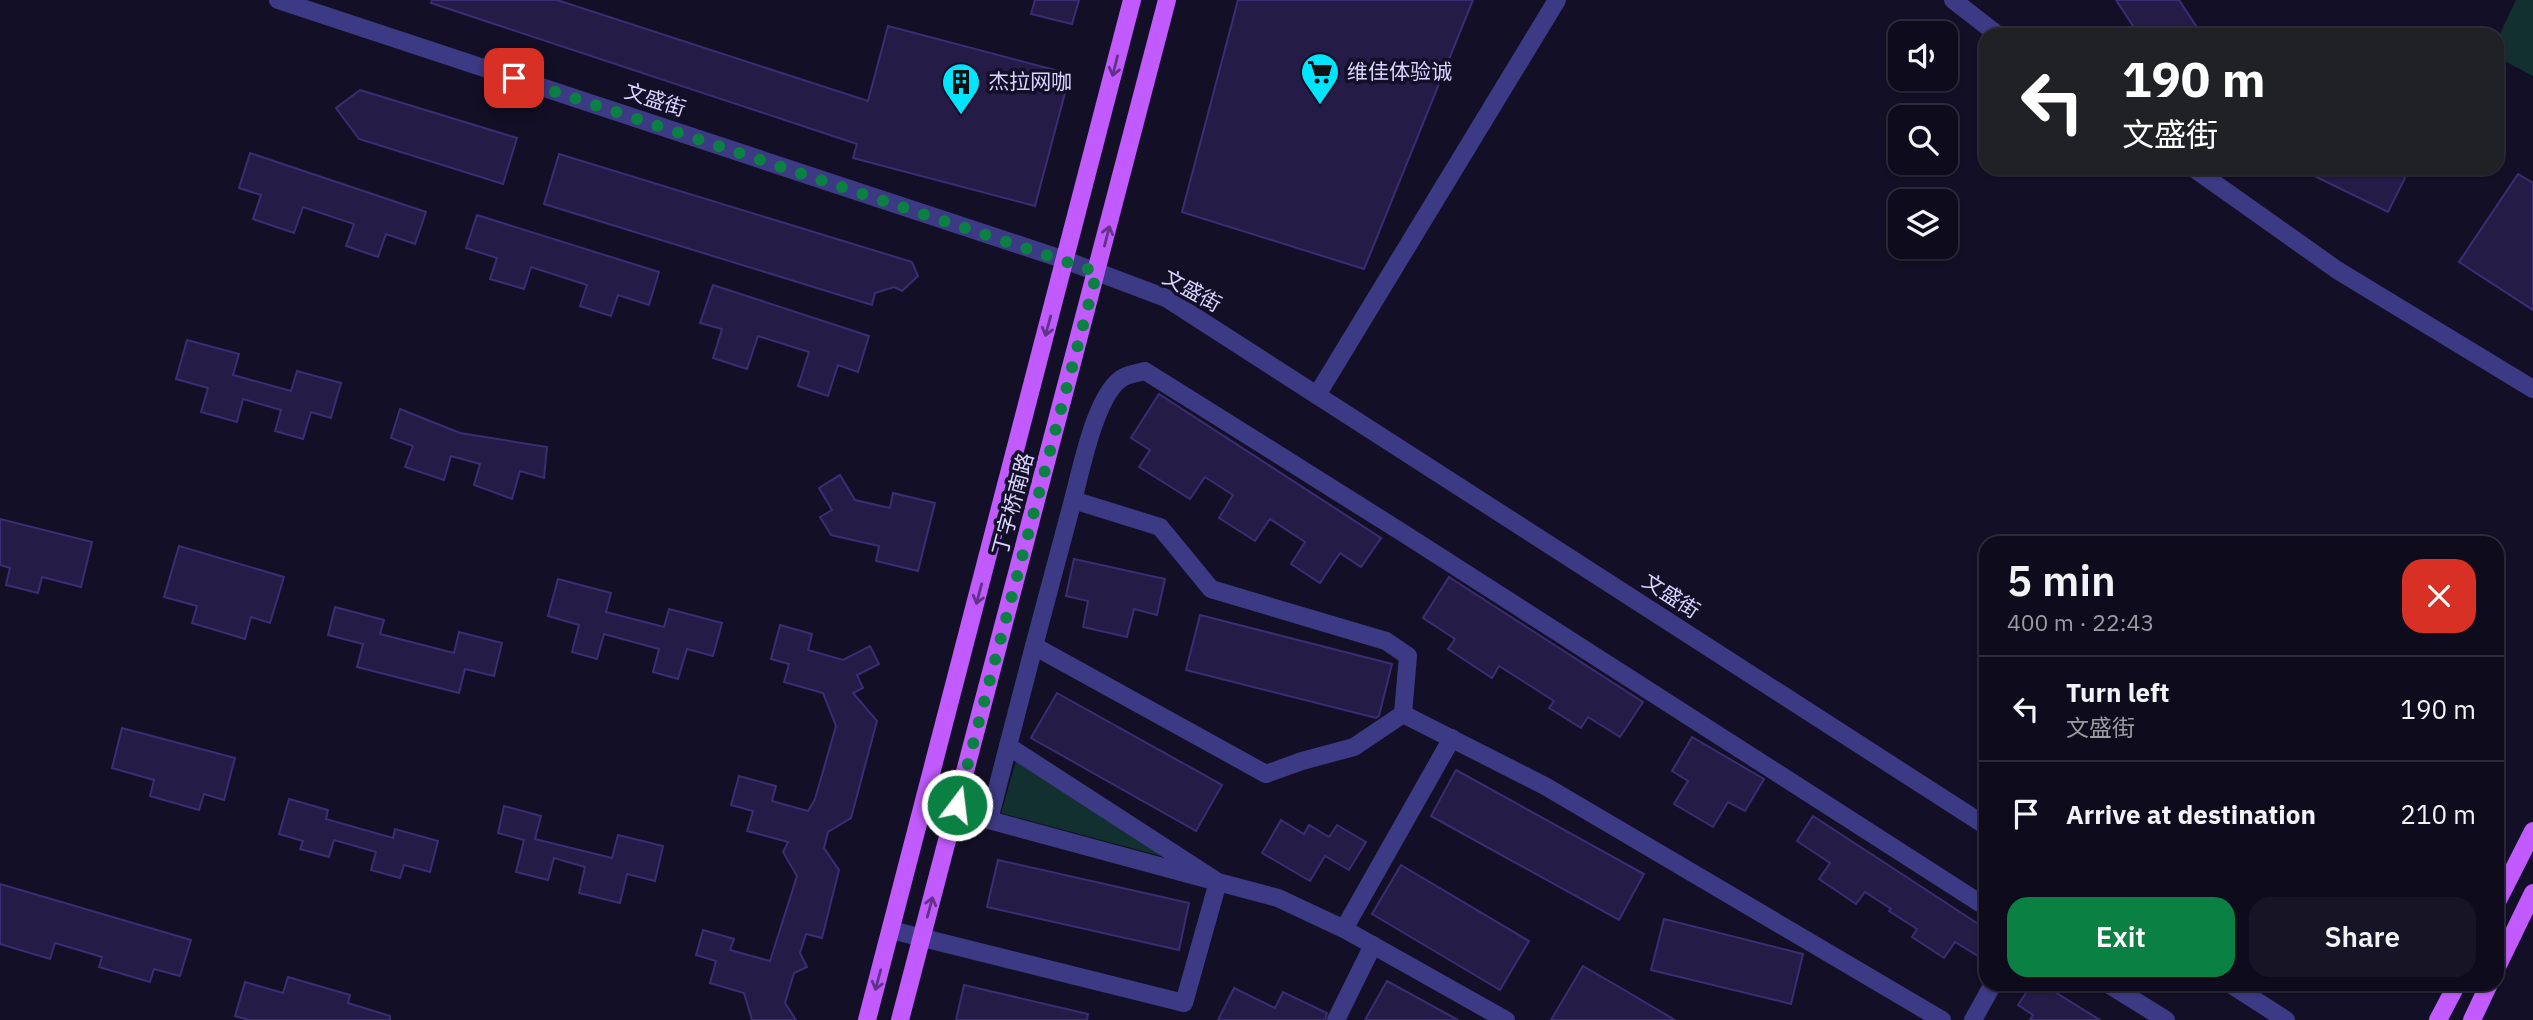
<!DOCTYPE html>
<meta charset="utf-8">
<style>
:root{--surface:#0e0b1c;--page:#171425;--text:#f1f3f6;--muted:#9b9ba3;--line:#2e2b3b;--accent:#0b8043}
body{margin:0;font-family:"IBM Plex Sans","Noto Sans SC",sans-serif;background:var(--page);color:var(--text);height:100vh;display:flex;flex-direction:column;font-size:26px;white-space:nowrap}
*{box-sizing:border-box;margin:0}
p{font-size:23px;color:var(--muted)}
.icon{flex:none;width:38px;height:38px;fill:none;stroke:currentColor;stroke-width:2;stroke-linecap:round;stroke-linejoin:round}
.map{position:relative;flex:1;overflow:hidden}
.details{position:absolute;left:1979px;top:536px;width:525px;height:455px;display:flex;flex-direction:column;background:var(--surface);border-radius:21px;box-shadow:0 2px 5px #0004,0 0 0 2px var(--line)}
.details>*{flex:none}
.guide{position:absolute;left:1979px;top:28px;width:525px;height:147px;border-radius:21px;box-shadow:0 2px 5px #0004,0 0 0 2px var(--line);background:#202124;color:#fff;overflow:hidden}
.fabs{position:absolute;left:1888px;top:21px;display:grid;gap:14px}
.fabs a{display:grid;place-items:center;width:70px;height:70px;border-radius:14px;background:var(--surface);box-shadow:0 2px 5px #0004,0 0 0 2px var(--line);font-size:35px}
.pin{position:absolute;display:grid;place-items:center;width:60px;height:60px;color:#fff;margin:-30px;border-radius:14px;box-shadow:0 4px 10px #0006}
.me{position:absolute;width:77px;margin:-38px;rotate:15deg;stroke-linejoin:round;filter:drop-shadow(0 0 5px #0008)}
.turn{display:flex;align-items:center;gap:24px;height:147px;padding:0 28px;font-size:32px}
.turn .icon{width:91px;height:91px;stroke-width:2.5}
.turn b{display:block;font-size:49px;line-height:60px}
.round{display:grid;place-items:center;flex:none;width:74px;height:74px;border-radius:21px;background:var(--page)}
.headline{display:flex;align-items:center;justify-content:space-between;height:119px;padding:0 28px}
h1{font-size:42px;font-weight:600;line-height:52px}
.action{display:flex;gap:14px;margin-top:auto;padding:14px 28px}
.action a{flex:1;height:80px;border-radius:21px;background:var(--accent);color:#fff;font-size:28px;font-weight:600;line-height:80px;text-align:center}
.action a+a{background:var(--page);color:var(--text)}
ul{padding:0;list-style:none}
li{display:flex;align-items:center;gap:21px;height:105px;padding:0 28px;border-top:2px solid var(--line)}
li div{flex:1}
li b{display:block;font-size:26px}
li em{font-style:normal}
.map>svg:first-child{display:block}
.green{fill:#12302f}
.building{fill:#241b47;stroke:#3b2d73;stroke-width:2}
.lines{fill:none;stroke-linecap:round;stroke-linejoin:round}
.minor{stroke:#3d3a85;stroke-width:18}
.major{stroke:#c25bff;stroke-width:18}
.oneway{stroke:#623188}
.route{stroke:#0b8043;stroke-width:12;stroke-dasharray:0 21.6}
.labels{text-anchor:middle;stroke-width:7;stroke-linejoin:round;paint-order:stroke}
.poi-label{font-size:21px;fill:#d9d4ff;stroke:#130f26;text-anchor:start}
.street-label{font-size:21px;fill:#d9d4ff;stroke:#130f26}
</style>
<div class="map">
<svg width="2533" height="1020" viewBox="0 0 2533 1020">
<rect width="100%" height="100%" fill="#130f26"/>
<!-- green -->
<g class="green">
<polygon points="2516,0 2533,0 2533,76 2497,57 2497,40"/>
<polygon points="1016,761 1172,859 1001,813"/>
</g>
<!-- building -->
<g class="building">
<polygon points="432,0 557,0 868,101 888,26 1070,74 1035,206 853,158 857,144 431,3"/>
<polygon points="1035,0 1079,0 1072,24 1031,14"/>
<polygon points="1238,0 1473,0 1364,269 1182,212"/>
<polygon points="2116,0 2179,0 2202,35 2139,35"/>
<polygon points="360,90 517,138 503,184 359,139 336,108"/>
<polygon points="250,153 426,212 415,244 386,234 378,257 346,246 354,224 303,207 294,233 253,219 261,195 239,188"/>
<polygon points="559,154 912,262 918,276 902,291 894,287 875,293 872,305 544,204"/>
<polygon points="2298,168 2410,168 2388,212"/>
<polygon points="2518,174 2533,183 2533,310 2459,262"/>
<polygon points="477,215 659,272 649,305 618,295 611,316 580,306 587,285 531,267 524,289 490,279 497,258 466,248"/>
<polygon points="713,285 869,336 858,372 838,365 828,396 798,386 809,352 758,336 747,369 713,358 722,329 700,323"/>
<polygon points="187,340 239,354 233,375 291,391 297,371 341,383 331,418 311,412 303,439 275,431 281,410 243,399 237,422 201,412 208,388 176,379"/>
<polygon points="1159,394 1381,538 1361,567 1340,553 1320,583 1291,564 1305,542 1270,519 1255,541 1219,518 1233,495 1205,477 1190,499 1139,467 1150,450 1131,438"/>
<polygon points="400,409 460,433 547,447 544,478 520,471 512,499 474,485 480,464 451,456 444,480 405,467 413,446 391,438"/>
<polygon points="840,475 855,500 890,508 893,493 935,503 918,571 876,561 879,546 831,535 820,517 832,510 819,488"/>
<polygon points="0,519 92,542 81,587 42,577 38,593 6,585 10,568 0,565"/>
<polygon points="179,546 284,577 270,623 251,617 245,639 192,623 197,606 164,597"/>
<polygon points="1074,559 1165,579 1157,615 1134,609 1127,637 1083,627 1088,601 1066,596"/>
<polygon points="1449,577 1643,702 1620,737 1588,717 1581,728 1549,708 1554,701 1499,666 1492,678 1448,649 1455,639 1423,618"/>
<polygon points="558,579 611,593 606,612 664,627 669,609 722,623 713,656 687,649 678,679 653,672 659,649 604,634 597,659 572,652 579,625 548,616"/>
<polygon points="335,607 384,620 380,634 454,653 459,632 502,643 494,676 465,669 459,693 357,667 363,644 328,635"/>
<polygon points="1200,615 1392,664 1379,716 1376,718 1186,670"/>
<polygon points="780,625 812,634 808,650 843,660 870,646 879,664 857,675 863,688 853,693 877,721 851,818 828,832 824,848 839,870 822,938 806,934 800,953 807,967 794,973 785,1003 796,1020 752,1020 744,993 710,983 716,961 696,955 703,930 734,939 730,950 770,961 797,876 783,852 788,842 747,831 753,811 731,805 739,776 776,786 772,801 808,811 815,799 836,726 823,693 784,682 789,664 771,659"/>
<polygon points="1057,693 1222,785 1196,831 1031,738"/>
<polygon points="122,728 235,758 224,800 204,794 199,810 150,796 154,780 112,768"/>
<polygon points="1692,737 1764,779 1745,811 1728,802 1713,827 1674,804 1688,781 1672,771"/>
<polygon points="1456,770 1644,874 1619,920 1431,816"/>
<polygon points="289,799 328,810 326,819 393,838 395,829 438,841 430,872 404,865 400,878 371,870 376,852 334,840 329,857 300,849 303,841 279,834"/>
<polygon points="504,806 541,816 535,839 612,858 618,835 663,846 655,881 627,874 620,903 579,893 585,867 554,858 548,880 516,872 524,840 498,833"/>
<polygon points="1813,816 1986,929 1986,961 1955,942 1944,958 1912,937 1917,929 1889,911 1891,909 1865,892 1856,904 1819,879 1830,863 1797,841"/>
<polygon points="1281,820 1304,834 1309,825 1329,837 1337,825 1366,842 1349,870 1325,856 1310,881 1262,853"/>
<polygon points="998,860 1189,903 1179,950 987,907"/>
<polygon points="1401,865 1529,941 1500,990 1372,914"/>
<polygon points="0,884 191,940 180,976 154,969 150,982 99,967 102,957 55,943 50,959 0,944"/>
<polygon points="1664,919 1803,954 1791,1004 1651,970"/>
<polygon points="1583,966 1626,991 1675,1020 1551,1020"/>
<polygon points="288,977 350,995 348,1003 390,1016 390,1020 249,1020 235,1016 245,982 283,993"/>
<polygon points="1387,981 1458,1020 1365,1020"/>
<polygon points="2032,984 2042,984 2100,1020 2030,1020 2033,1015 2018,1005"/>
<polygon points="964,985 1088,1014 1087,1020 956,1020"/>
<polygon points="1234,988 1275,1008 1283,992 1327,1013 1325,1020 1218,1020"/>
</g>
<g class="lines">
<!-- minor -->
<g class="minor">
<polyline points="278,0 1065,260 1166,298 1986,826"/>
<polyline points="1953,0 1998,35"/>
<polyline points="2193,168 2337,270 2533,389"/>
<polyline points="1317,395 1557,0"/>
<path d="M1073 500C1081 471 1096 391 1124 377 1130 374 1138 373 1145 371L1403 533 1986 907"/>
<polyline points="1034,646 1073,500 1160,527 1211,589 1386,641 1408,656 1403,714 1545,786 1942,1020"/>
<polyline points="1008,746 1034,646 1266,774 1302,761 1354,747 1403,714"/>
<polyline points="1344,929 1452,738"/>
<polyline points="891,930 1184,1003 1218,882 989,820 1008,746 1218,882 1278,898 1344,929 1506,1020"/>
<polyline points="2108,984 2166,1020"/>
<polyline points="2230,984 2286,1020"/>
<polyline points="1336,1020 1373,945"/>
<polyline points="1973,1020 1993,984"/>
</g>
<!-- major -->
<g class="major">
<polyline points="2497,902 2533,831"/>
<polyline points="2497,967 2533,893"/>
<polyline points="867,1020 1132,0"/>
<polyline points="900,1020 1167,0"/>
<polyline points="2438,1020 2457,984"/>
<polyline points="2472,1020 2489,984"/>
</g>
</g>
<!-- one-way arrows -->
<defs><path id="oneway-shaft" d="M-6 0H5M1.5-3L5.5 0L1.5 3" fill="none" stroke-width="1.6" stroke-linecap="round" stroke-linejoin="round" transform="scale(1.75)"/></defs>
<g class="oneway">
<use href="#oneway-shaft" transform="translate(1115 66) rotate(104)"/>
<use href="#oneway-shaft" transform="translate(1107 236) rotate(-76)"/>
<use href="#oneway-shaft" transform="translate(1048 326) rotate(105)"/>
<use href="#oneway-shaft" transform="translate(979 594) rotate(105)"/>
<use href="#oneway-shaft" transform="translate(930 907) rotate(-75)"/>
<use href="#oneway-shaft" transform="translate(878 980) rotate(105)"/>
</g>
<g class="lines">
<!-- route -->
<polyline class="route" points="514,78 1097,272 957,805"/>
</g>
<!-- icons -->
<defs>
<symbol id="supermarket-pin" viewBox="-11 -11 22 30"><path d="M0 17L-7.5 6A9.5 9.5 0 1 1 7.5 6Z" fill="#00e5ff" stroke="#130f26"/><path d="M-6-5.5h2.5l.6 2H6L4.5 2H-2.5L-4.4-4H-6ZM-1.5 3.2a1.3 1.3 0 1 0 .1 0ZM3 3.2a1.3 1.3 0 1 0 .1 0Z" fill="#111"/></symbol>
<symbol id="building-pin" viewBox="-11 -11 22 30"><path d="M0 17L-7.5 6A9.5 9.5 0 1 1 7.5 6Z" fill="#00e5ff" stroke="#130f26"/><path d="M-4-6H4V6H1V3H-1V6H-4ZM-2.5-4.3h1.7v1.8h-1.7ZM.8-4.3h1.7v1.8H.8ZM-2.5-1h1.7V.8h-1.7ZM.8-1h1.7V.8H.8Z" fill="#111"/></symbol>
</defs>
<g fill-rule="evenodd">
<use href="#supermarket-pin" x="1298" y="50" width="44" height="60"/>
<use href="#building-pin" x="939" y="60" width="44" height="60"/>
</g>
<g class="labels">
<!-- poi labels -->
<g class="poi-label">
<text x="1347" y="79">维佳体验诚</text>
<text x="988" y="89">杰拉网咖</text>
</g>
<!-- street labels -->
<g class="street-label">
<text transform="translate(655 100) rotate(18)" y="7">文盛街</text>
<text transform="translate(1192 291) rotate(29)" y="7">文盛街</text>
<text transform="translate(1013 504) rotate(-75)" y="7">丁字桥南路</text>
<text transform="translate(1671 596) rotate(33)" y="7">文盛街</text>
</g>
</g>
</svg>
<div class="fabs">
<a><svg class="icon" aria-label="sound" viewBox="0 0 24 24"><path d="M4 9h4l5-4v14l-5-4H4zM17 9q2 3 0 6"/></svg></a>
<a><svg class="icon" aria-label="search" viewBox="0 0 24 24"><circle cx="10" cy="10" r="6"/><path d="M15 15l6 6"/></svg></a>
<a><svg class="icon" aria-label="layers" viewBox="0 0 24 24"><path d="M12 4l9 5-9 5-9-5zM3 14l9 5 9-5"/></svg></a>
</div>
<div class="pin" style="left:514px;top:78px;background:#d93025"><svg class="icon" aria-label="arrive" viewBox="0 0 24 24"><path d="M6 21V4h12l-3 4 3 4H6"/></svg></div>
<svg class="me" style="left:957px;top:805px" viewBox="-20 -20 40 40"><circle r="17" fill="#0b8043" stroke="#fff" stroke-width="3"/><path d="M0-11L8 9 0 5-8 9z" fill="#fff"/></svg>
<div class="guide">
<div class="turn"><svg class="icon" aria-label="left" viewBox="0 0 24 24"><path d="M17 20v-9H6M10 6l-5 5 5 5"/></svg><div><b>190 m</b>文盛街</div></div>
</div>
<section class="details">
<div class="headline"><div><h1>5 min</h1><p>400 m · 22:43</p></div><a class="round" style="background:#d93025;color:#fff"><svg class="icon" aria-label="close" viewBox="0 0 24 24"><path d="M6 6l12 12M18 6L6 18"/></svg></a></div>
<ul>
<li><svg class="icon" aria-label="left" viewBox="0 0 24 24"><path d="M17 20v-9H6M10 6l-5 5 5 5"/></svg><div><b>Turn left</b><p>文盛街</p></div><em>190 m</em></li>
<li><svg class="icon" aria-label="arrive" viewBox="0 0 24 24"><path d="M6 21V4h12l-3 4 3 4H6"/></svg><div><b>Arrive at destination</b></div><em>210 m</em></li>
</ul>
<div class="action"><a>Exit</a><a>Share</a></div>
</section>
</div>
